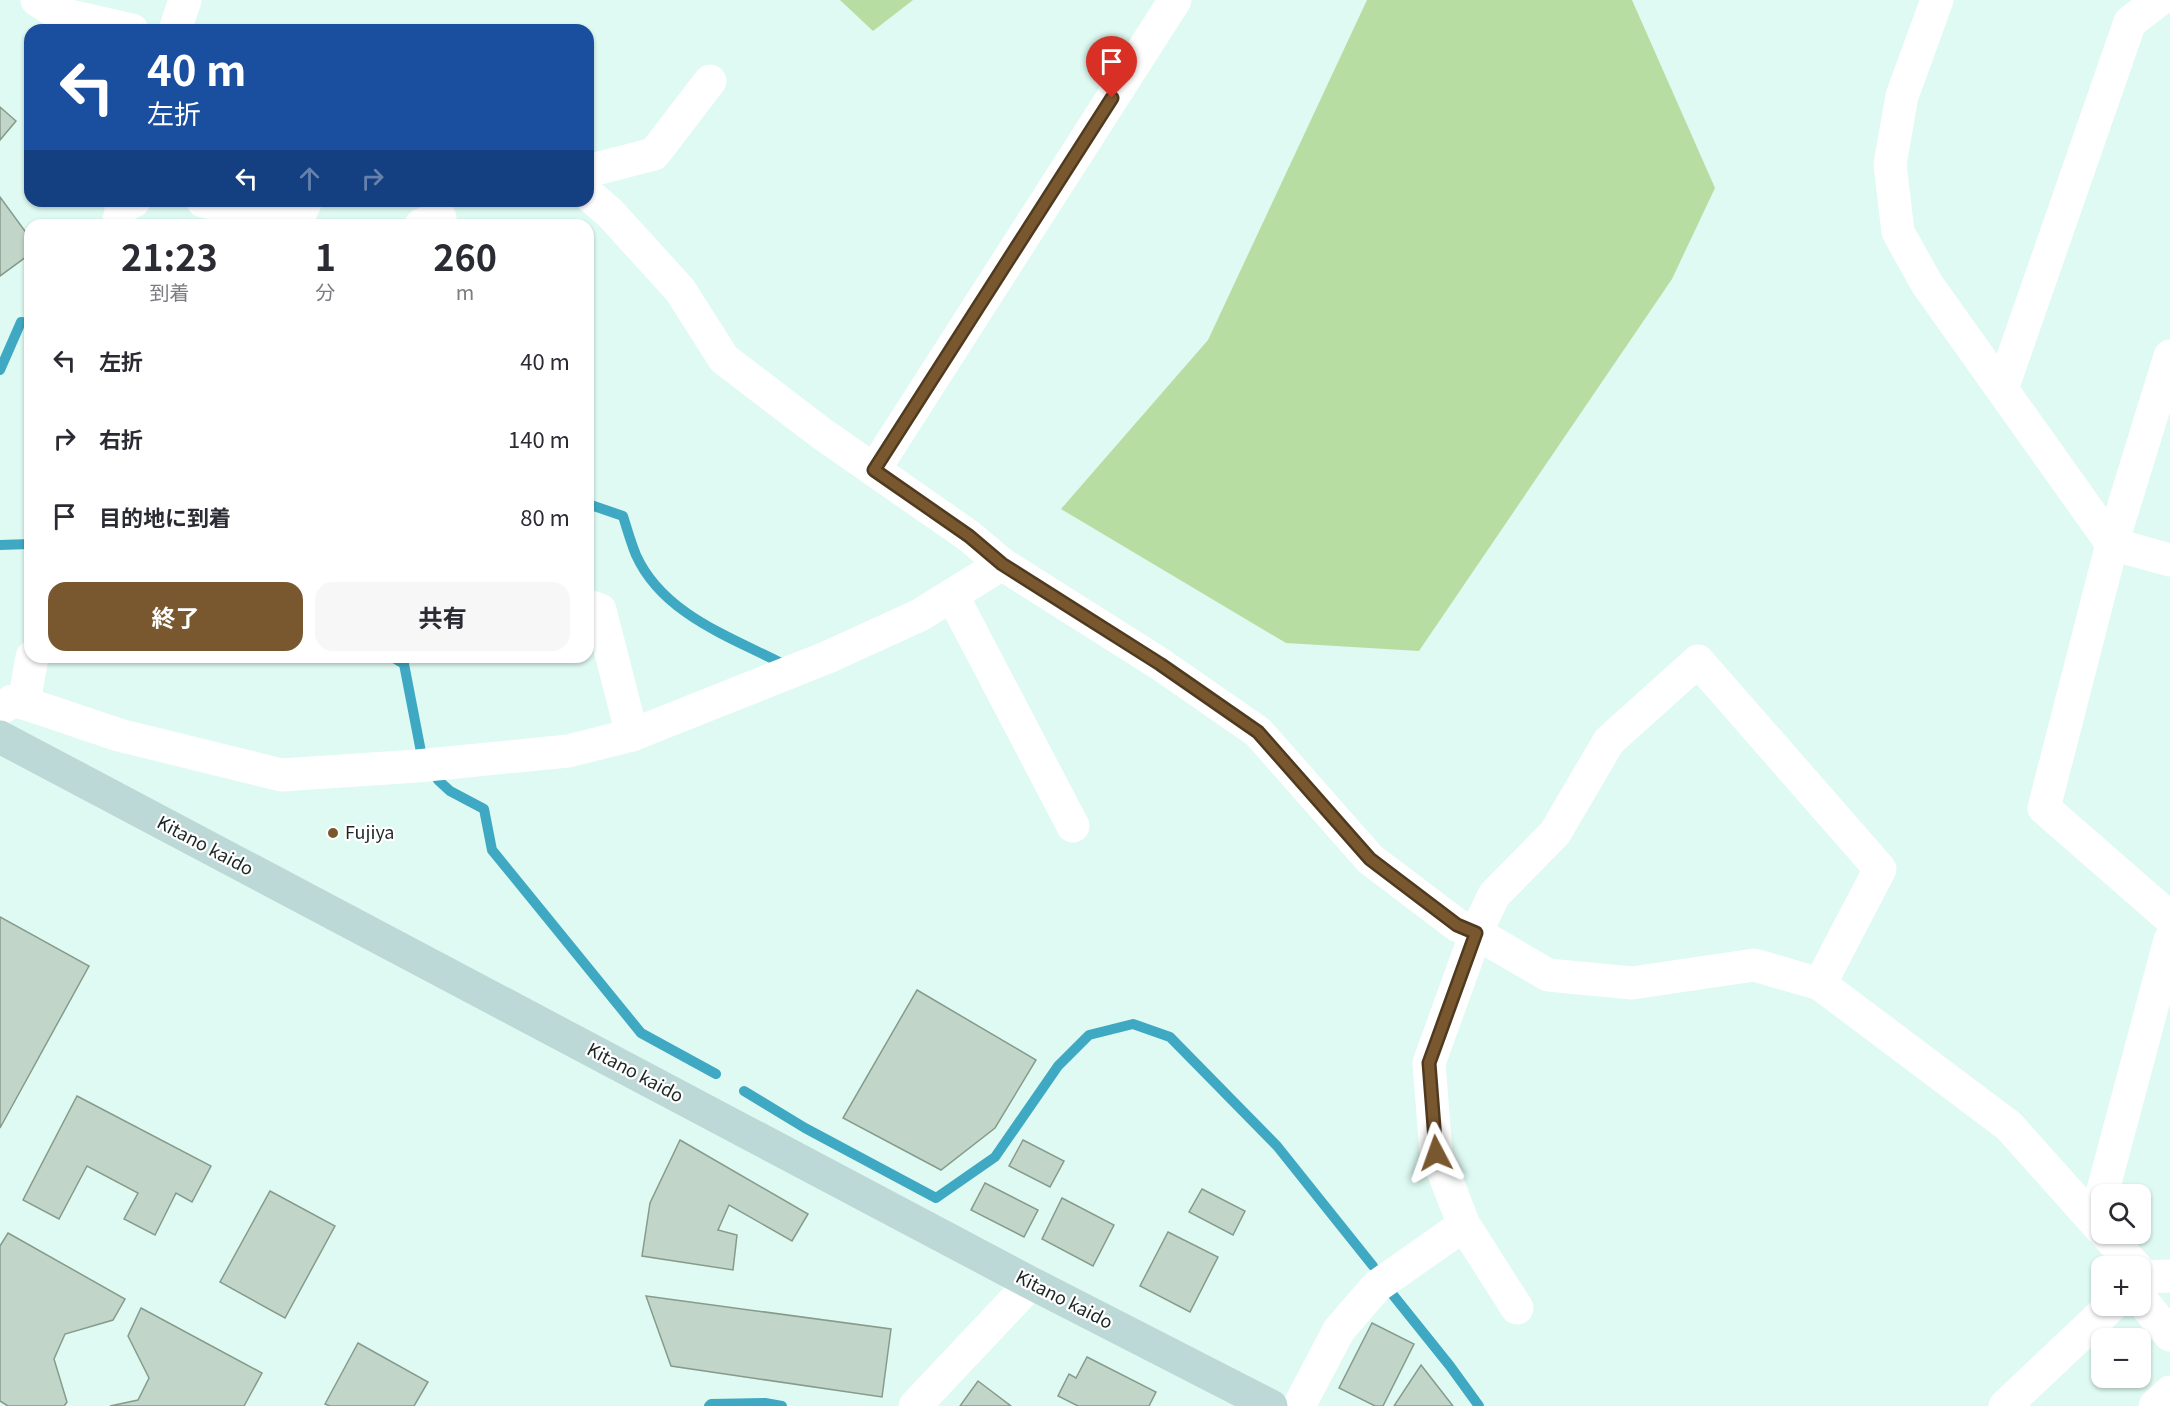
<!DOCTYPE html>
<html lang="ja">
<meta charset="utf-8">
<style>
:root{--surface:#fff;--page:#f7f7f7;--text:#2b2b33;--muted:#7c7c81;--accent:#79582f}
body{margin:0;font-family:Georgia,"Noto Sans JP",serif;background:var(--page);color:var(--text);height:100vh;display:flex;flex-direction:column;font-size:22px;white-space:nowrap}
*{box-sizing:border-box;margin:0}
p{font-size:20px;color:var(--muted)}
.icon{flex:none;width:33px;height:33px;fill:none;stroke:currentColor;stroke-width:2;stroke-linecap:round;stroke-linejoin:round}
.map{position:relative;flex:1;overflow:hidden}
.drawer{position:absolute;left:24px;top:219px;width:570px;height:444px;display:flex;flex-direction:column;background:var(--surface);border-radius:18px;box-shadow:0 2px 4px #0004}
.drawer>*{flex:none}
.guide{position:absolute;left:24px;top:24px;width:570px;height:183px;border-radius:18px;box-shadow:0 2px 4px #0004;background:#1a4fa0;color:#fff;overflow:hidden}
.fabs{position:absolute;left:2091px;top:1184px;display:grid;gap:12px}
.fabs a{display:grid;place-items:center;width:60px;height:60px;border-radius:12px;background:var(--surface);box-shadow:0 2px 4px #0004;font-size:30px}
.pin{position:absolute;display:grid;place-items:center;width:51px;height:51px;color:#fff;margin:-62px -26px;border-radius:50% 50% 50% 0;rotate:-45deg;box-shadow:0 0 6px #0007}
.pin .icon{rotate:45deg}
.me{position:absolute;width:66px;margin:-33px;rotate:356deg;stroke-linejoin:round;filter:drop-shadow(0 0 4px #0008)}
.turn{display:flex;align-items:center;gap:21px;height:126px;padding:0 24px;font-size:27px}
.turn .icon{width:78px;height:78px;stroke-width:2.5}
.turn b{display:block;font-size:42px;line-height:51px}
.lanes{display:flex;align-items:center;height:57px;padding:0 24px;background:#0003;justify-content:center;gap:30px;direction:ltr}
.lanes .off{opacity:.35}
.eta{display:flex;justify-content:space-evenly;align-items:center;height:102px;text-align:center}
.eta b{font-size:36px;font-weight:700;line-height:42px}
.button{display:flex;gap:12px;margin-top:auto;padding:12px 24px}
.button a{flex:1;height:69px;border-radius:18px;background:var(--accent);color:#fff;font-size:24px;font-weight:700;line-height:69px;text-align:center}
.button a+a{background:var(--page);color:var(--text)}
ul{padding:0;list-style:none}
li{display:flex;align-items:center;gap:18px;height:78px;padding:0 24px}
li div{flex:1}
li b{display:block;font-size:22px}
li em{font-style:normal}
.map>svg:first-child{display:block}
.green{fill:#b8dda2}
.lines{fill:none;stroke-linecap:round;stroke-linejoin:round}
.stream{stroke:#3fa8c3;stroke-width:10}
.building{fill:#c1d6c8;stroke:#879b8d;stroke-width:1.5}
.street{stroke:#fff;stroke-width:33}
.secondary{stroke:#bcd8d7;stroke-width:33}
.route-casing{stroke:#4f391f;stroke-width:15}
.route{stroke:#79582f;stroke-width:10}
.poi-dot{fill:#79582f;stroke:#fff;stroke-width:2}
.labels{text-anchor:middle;stroke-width:4.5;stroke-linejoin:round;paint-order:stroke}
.poi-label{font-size:18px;fill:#1c2623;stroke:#fff;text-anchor:start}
.street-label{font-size:18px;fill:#1c2623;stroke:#fff}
</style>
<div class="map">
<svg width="2170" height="1406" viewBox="0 0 2170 1406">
<rect width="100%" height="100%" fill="#defaf2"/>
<!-- green -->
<g class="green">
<polygon points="840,0 913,0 873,31"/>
<polygon points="1367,0 1632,0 1715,188 1672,279 1419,651 1286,643 1061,509 1208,340"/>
</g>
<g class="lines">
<!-- stream -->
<g class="stream">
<polyline points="0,370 21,322 30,323"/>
<path d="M588 504 623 516C627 529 631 543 636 555 662 613 728 636 781 663"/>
<polyline points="0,545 30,544"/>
<polyline points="392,657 404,664 422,757"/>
<polyline points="438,780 450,791 484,809 492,850 641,1033 716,1074"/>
<polyline points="744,1091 805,1128 936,1198 995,1157 1058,1066 1089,1035 1133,1024 1170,1037 1277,1146 1373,1266"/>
<polyline points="1389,1290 1450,1366 1479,1406"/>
<polyline points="709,1406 711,1404 765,1403 782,1406"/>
</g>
</g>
<!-- building -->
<g class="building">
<polygon points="0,107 16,121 0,140"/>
<polygon points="0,197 30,238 30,254 0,276"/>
<polygon points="0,917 89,966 0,1128"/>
<polygon points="917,990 1036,1060 995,1128 941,1170 843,1118"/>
<polygon points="77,1096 211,1166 192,1202 176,1193 155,1235 124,1219 138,1193 87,1166 59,1219 23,1200"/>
<polygon points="680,1140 808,1214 792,1241 729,1205 718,1230 737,1235 733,1270 642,1256 650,1203"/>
<polygon points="1023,1140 1064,1161 1050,1187 1009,1166"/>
<polygon points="985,1183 1038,1210 1024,1237 971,1210"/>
<polygon points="1202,1189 1245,1211 1233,1235 1189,1212"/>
<polygon points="270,1191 335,1226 285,1318 220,1282"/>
<polygon points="1062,1198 1114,1225 1093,1266 1042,1239"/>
<polygon points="1168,1232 1218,1257 1190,1312 1140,1286"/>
<polygon points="8,1233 125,1299 113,1320 65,1334 54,1359 67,1402 64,1406 8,1406 0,1401 0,1246"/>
<polygon points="646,1296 891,1329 882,1397 671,1366"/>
<polygon points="141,1308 262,1373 244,1406 110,1406 138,1400 149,1378 128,1336"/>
<polygon points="1372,1323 1414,1344 1383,1406 1375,1406 1339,1388"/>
<polygon points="358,1343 428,1382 414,1406 330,1406 325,1404"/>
<polygon points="1087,1357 1156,1392 1149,1406 1078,1406 1058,1396 1069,1374 1076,1378"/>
<polygon points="1421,1365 1453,1406 1394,1406"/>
<polygon points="978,1381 1011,1406 960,1406"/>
</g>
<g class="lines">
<!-- street -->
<g class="street">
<polyline points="37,0 57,13 132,30"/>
<polyline points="1937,0 1902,96 1890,164 1898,232 1927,284 2112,544 2170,560"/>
<polyline points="175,30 185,0"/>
<polyline points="588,171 654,154 710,81"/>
<polyline points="588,194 610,213 680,290 724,359 821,433 969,536 1002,564 1160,664 1258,732 1370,859 1457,925 1476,933 1548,975 1632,983 1754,965 1820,984 2009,1126 2102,1230"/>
<polyline points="203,201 296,223 306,201"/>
<polyline points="118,225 122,206 134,201"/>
<polyline points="421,225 440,218"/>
<polyline points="2170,356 2112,544 2044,808 2170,918"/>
<polyline points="2002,389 2130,22 2159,0"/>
<polyline points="874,470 1175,0"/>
<polyline points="952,595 1073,826"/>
<polyline points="588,606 600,610 632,735"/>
<polyline points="24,703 32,657"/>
<polyline points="0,709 12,701 24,703 119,735 281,775 417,766 568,751 632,735 828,657 920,615 1002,564"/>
<polyline points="2102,1194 2170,940"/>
<polyline points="2105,1233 2135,1266"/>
<polyline points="2140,1272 2145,1277 2170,1276"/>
<polyline points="2140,1298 2170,1335"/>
<polyline points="1517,1308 1464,1225 1436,1153 1429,1063 1476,933 1494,895 1555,833 1609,741 1698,661 1880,869 1820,984"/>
<polyline points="915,1406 1031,1283"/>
<polyline points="1299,1406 1339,1330 1377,1286 1464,1225"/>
<polyline points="2005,1406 2112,1305"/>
<polyline points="2155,1406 2170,1392"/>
</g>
<!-- secondary -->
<polyline class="secondary" points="0,737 1031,1283 1271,1406"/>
</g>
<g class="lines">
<defs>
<polyline id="route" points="1112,98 874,470 969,536 1002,564 1160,664 1258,732 1370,859 1457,925 1476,933 1429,1063 1436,1153"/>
</defs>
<!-- route casing -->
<use href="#route" class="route-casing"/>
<!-- route -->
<use href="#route" class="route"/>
</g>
<!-- markers -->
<circle class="poi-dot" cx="333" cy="833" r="6"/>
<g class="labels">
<!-- poi labels -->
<g class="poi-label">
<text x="345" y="839">Fujiya</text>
</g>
<!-- street labels -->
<g class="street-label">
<text transform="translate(205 846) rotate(28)" y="6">Kitano kaido</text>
<text transform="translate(635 1073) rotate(28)" y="6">Kitano kaido</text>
<text transform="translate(1064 1300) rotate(27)" y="6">Kitano kaido</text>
</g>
</g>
</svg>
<div class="fabs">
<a><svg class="icon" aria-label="search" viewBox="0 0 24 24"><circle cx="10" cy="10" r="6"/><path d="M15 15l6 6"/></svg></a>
<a>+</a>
<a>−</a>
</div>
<div class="pin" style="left:1112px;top:98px;background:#d93025"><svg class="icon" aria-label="arrive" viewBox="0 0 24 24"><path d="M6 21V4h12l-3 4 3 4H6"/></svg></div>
<svg class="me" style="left:1436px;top:1153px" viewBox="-20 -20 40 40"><path d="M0-17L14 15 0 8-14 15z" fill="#79582f" stroke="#fff" stroke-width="4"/></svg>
<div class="guide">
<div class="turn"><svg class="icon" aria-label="left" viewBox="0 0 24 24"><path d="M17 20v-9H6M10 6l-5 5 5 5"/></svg><div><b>40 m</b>左折</div></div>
<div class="lanes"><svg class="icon" aria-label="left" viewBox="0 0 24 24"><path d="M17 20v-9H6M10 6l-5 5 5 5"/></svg><svg class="icon off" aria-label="ahead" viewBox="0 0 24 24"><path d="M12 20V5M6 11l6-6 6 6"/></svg><svg class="icon off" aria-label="right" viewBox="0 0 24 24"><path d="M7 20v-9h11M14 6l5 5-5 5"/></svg></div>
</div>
<section class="drawer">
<div class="eta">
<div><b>21:23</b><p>到着</p></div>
<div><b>1</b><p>分</p></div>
<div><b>260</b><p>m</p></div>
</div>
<ul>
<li><svg class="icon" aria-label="left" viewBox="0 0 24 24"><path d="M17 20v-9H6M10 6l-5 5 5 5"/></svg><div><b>左折</b></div><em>40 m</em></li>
<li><svg class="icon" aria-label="right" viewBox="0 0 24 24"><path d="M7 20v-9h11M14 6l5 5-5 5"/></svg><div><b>右折</b></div><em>140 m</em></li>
<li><svg class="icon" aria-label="arrive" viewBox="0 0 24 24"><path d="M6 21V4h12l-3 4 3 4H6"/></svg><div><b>目的地に到着</b></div><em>80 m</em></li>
</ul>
<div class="button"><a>終了</a><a>共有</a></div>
</section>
</div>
